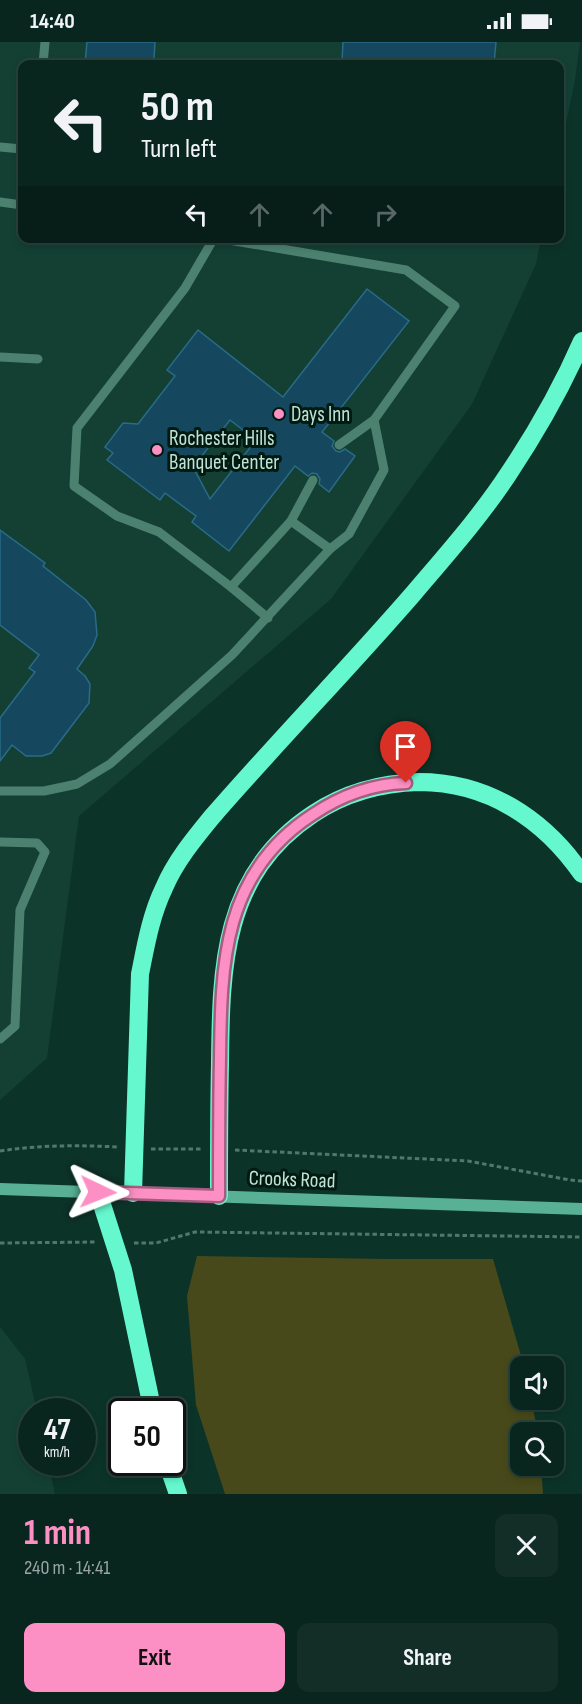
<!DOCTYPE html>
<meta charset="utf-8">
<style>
:root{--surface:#09261e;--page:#122e27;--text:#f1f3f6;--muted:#99a5a4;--line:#29433c;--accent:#fc8fc3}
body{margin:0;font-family:"Sofia Sans Condensed",sans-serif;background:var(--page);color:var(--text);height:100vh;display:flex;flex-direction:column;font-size:22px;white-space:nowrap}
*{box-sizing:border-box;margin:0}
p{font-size:20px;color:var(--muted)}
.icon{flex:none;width:33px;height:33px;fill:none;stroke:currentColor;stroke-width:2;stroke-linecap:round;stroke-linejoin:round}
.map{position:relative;height:1452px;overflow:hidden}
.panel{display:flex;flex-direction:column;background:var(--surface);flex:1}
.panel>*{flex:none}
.guide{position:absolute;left:18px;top:18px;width:546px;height:183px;border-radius:12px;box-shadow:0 3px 9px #0003,0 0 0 2px var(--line);background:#09261e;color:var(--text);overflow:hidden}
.fabs{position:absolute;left:510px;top:1314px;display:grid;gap:12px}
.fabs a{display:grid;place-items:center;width:54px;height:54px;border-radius:12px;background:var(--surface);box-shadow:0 3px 9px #0003,0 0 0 2px var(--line);font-size:30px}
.speed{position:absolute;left:18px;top:1356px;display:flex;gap:12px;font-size:30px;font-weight:700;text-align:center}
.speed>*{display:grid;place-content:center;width:78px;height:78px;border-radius:50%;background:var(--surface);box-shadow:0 3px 9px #0003,0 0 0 2px var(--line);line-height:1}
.speed small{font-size:15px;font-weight:400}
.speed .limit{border:3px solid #111;border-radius:9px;background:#fff;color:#111}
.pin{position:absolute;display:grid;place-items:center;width:51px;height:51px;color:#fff;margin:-62px -26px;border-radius:50% 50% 50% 0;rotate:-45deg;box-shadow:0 0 6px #0007}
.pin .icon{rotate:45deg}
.me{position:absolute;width:66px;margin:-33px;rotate:92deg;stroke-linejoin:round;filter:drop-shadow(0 0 4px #0008)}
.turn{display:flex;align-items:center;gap:21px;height:126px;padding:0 24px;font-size:27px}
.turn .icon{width:78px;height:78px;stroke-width:2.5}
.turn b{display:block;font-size:42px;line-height:51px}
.lanes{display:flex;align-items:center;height:57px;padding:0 24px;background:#0003;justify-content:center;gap:30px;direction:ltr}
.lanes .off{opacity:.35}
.round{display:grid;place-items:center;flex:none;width:63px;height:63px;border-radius:12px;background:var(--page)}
.headline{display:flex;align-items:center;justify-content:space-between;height:102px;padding:0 24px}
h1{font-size:36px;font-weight:700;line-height:45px;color:var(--accent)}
.cta{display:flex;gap:12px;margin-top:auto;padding:12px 24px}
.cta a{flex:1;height:69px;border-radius:12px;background:var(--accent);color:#111;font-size:24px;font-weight:700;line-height:69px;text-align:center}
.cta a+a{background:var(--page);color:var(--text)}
.status{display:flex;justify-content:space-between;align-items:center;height:42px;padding:0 30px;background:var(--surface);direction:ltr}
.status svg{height:16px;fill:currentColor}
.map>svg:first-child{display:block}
.built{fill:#144034}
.green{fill:#47491a}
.building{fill:#15485e;stroke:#296b88;stroke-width:1.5;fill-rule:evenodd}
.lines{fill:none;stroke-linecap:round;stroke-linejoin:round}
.path{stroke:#52776b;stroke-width:3;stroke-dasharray:4.5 3;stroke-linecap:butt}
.service{stroke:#4c816f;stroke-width:9}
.secondary{stroke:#58b195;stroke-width:12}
.motorway{stroke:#65f8ce;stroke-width:18}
.route-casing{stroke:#a45d7f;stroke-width:15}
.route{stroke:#fc8fc3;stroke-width:10}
.poi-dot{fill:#fc8fc3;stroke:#001911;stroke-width:2}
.labels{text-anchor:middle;stroke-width:6;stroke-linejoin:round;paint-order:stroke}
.poi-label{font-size:21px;fill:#c1e3d6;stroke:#001911;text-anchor:start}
.street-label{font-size:21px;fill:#c1e3d6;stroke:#001911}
</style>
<div class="status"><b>14:40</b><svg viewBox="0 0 49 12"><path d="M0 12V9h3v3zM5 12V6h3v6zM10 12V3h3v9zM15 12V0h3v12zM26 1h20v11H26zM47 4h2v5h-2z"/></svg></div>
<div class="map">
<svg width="582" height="1452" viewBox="0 0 582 1452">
<rect width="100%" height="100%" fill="#0c3328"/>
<!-- built -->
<g class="built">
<polygon points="0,0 580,0 575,38 560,111 560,22 22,22 22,196 541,197 536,222 472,362 331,557 79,774 47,1016 0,1058"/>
<polygon points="0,1285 25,1317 37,1369 32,1370 32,1420 48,1421 55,1452 0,1452"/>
</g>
<!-- green -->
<polygon class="green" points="197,1214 389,1217 493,1217 524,1324 520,1324 520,1358 531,1358 538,1390 520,1390 520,1424 541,1424 543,1452 225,1452 196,1363 187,1254"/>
<!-- building -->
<g class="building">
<polygon points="87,0 155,0 154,17 145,22 85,22"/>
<polygon points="343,0 496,0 494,22 393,22 342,20"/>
<path d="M367 247 409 279 322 390 334 399 332 404 336 409 340 410 345 407 355 414 329 450 319 442 320 437 317 432 312 431 308 434 295 424 229 509 192 480 196 474 165 451 160 458 107 418 113 411 105 405 123 381 138 382 175 334 167 328 198 288 283 355ZM230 378 256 398 210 457 193 425Z"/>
<polygon points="0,488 45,521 43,524 86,558 95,570 97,593 93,604 77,627 85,634 90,642 89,661 51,711 42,714 26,714 12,703 0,719 0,676 35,630 29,626 39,613 0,583"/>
</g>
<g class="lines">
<!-- path -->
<g class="path">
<polyline points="151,1107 202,1107"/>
<polyline points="235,1108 468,1119 570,1138 582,1139"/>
<path d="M0 1109C38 1103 79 1103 118 1105"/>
<polyline points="0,1201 97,1200"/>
<polyline points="134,1201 156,1201 195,1190 582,1195"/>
</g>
<!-- service -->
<g class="service">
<polyline points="43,22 45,0"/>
<polyline points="0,105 22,107"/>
<polyline points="0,160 22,163"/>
<polyline points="214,196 185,246 77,386 74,444 117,474 159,490 231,545 268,576"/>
<polyline points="0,315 38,317"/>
<polyline points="339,403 374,378"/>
<polyline points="291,479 330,507"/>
<polyline points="231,545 291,479 313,438"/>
<polyline points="0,749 44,749 77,742 110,722 232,613 330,507 349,492 384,428 374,378 455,264 406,228 217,196"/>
<polyline points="0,800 37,801 45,810 20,868 15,984 0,997"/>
</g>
<!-- secondary -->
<polyline class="secondary" points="0,1147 582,1167"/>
<!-- motorway -->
<g class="motorway">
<polyline points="98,1150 123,1228 153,1370"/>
<path d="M133 1151 140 932C146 902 151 873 164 846 175 820 193 798 211 776 277 700 347 628 413 552 446 513 481 474 509 431 537 389 562 345 582 299"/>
<path d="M219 1154C219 1110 219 1066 220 1022 221 925 222 832 313 772 346 750 380 741 419 740 488 740 544 777 582 832"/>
<polyline points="167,1420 178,1452"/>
</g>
</g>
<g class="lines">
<defs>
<path id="route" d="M98 1150 219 1154C219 1108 219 1062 220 1017 221 921 223 831 312 773 340 754 372 742 406 741"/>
</defs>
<!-- route casing -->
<use href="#route" class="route-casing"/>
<!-- route -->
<use href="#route" class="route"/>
</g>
<!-- markers -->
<g class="poi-dot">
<circle cx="279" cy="372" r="6"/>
<circle cx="157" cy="408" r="6"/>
</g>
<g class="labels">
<!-- poi labels -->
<g class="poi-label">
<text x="291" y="379">Days Inn</text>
<text x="169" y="403">Rochester Hills<tspan x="169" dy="24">Banquet Center</tspan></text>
</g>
<!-- street labels -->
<g class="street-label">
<text transform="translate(292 1137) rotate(2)" y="7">Crooks Road</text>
</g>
</g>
</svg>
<div class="fabs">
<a><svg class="icon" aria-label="sound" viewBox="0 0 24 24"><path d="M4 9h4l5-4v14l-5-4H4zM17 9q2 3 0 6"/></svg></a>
<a><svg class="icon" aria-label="search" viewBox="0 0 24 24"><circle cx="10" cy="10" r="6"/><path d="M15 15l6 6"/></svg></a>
</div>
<div class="speed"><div>47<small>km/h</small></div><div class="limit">50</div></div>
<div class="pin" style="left:406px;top:741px;background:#d93025"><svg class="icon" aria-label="arrive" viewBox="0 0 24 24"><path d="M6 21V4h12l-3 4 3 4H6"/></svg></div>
<svg class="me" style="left:98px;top:1150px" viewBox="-20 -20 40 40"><path d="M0-17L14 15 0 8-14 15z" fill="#fc8fc3" stroke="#fff" stroke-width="4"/></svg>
<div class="guide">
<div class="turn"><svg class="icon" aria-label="left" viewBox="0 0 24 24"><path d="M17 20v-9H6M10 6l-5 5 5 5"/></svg><div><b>50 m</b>Turn left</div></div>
<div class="lanes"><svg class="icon" aria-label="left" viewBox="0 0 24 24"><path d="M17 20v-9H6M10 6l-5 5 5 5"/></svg><svg class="icon off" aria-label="ahead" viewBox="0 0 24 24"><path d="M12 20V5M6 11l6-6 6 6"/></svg><svg class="icon off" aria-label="ahead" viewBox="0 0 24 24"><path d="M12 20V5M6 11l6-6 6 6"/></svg><svg class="icon off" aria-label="right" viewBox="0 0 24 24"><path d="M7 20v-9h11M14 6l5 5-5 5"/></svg></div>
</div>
</div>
<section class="panel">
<div class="headline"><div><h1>1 min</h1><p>240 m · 14:41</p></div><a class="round"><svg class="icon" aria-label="close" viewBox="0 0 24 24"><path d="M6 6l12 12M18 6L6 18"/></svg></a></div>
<div class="cta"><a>Exit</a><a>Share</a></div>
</section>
